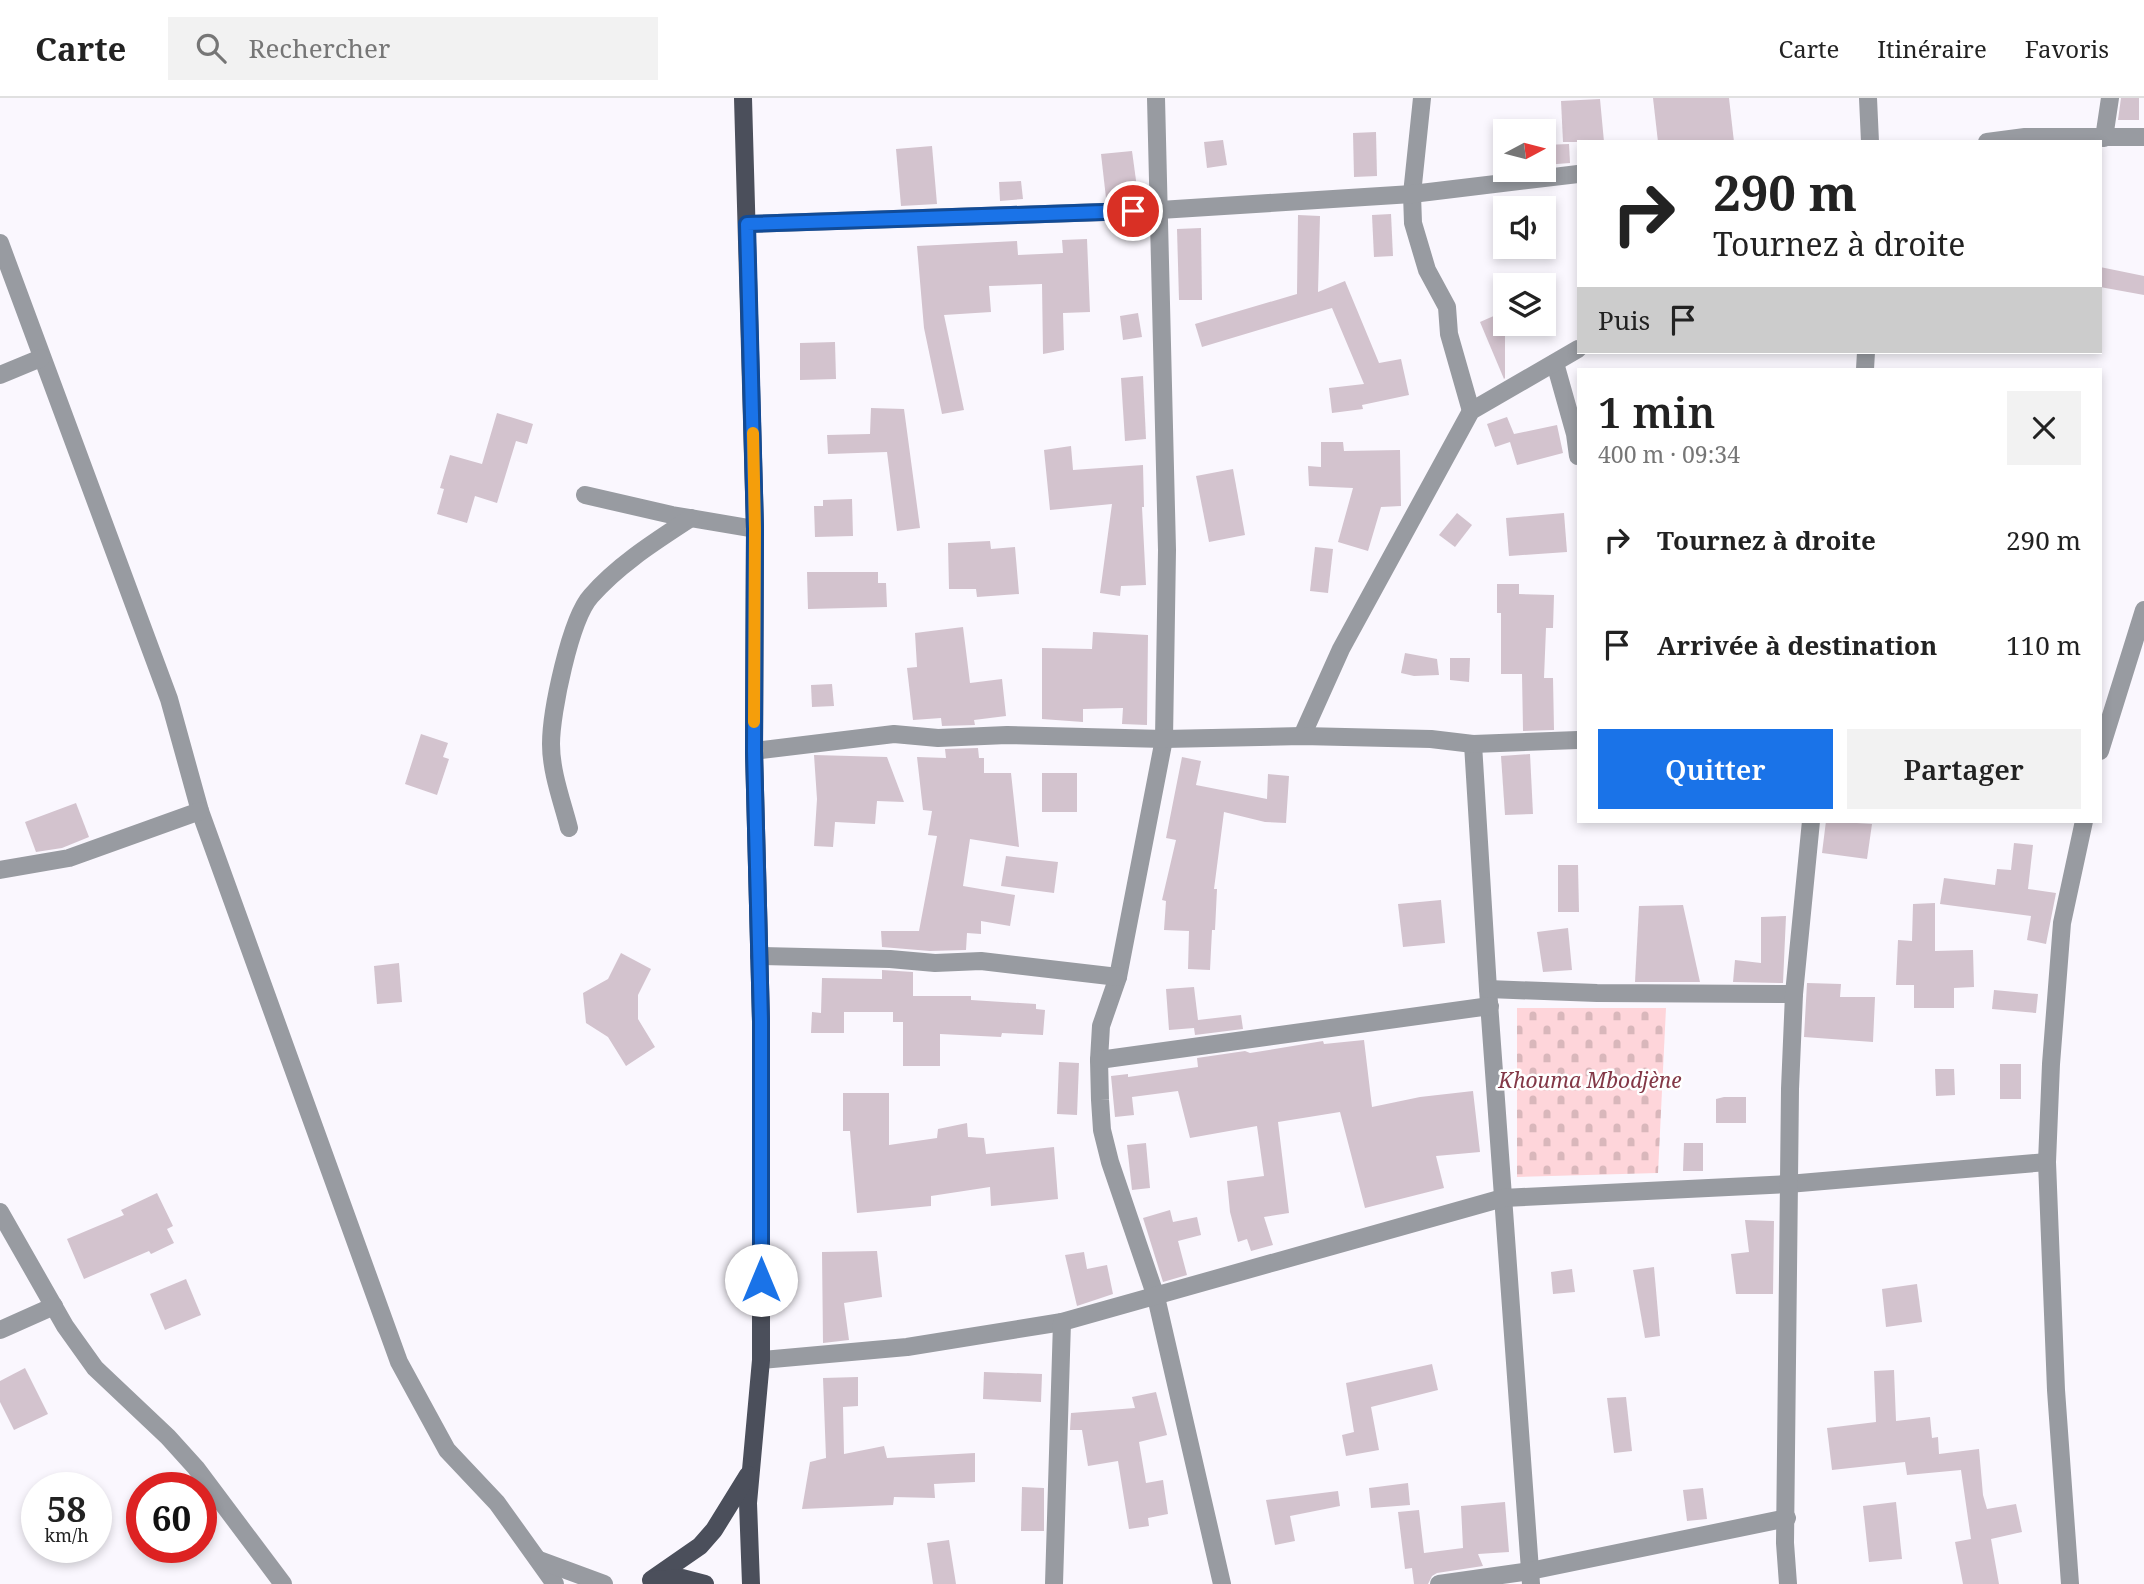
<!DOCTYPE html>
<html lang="fr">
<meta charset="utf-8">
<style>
:root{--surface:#fff;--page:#f2f2f2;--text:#222;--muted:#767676;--line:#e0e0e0;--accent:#1a73e8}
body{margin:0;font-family:"Noto Serif",serif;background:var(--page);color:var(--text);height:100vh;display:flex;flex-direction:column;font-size:26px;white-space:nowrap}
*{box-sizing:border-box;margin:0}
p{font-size:23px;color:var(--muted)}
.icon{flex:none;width:38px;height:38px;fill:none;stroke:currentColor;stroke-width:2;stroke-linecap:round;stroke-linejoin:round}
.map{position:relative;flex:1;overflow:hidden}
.details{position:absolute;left:1577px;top:270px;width:525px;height:455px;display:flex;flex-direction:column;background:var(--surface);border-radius:0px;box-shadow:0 4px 10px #0003}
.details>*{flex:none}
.banner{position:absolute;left:1577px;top:42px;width:525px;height:214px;border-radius:0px;box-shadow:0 4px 10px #0003;background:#fff;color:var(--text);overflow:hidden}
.needle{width:46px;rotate:83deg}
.buttons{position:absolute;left:1493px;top:21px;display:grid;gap:14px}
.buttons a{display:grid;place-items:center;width:63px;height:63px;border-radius:0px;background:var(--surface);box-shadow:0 4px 10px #0003;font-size:35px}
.speed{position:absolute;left:21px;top:1374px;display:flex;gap:14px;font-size:35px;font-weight:700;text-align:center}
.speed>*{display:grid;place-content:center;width:91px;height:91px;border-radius:50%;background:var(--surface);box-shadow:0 4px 10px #0003;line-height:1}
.speed small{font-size:18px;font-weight:400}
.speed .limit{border:10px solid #d22;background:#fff;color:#111}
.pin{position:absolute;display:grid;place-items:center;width:60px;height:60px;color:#fff;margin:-30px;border:4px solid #fff;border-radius:50%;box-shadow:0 2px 7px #0007}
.me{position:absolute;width:77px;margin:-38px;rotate:0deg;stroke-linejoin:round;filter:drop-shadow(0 0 5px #0008)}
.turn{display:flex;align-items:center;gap:24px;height:147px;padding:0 21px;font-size:32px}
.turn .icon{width:91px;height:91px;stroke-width:2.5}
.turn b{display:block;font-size:49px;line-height:60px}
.then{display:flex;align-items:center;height:66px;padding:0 21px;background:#0003;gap:14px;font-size:26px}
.round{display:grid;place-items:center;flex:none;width:74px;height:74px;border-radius:0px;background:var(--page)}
.summary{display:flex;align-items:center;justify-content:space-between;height:119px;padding:0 21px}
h1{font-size:42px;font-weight:600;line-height:52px}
.cta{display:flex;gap:14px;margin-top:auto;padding:14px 21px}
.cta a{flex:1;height:80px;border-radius:0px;background:var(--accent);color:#fff;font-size:28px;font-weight:600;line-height:80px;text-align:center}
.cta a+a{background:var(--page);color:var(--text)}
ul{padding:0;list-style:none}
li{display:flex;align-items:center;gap:21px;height:105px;padding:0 21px}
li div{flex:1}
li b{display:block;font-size:26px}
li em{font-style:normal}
header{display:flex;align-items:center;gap:42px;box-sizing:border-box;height:98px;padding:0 35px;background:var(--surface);border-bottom:2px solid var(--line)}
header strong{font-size:33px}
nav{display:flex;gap:38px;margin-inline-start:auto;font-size:24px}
.search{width:490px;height:63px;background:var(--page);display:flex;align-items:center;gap:18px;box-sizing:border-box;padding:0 24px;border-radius:0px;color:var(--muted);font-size:26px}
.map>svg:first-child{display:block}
.cemetery{fill:url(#cemetery-stones)}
.building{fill:#d3c3ce}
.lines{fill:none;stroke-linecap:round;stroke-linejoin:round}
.minor{stroke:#989ba1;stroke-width:18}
.major{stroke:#4b4f5b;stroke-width:18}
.route-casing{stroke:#114b97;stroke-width:18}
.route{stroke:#1a73e8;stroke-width:12}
.slow{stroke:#f59e0b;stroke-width:12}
.labels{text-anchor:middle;stroke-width:5;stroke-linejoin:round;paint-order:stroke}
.park-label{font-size:21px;font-style:italic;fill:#833847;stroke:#fff}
</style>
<header>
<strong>Carte</strong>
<div class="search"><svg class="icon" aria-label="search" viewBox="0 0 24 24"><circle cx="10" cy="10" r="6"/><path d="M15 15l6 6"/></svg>Rechercher</div>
<nav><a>Carte</a><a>Itinéraire</a><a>Favoris</a></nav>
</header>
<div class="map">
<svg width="2144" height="1486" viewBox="0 0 2144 1486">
<defs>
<pattern id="cemetery-stones" width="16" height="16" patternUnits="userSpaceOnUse" patternTransform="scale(1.75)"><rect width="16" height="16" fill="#fed5da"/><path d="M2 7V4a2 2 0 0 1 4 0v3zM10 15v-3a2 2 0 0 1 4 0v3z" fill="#d9b7bb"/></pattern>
</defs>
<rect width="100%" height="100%" fill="#faf7fe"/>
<!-- cemetery -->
<polygon class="cemetery" points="1517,910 1666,910 1658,1075 1517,1079"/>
<!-- building -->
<g class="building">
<polygon points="1653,0 1729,0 1734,44 1658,44"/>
<polygon points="2121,0 2139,0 2139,22 2118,22"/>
<polygon points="1600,1 1604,44 1563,44 1561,3"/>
<polygon points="1376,34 1377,78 1354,79 1353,35"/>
<polygon points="1223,42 1227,67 1207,70 1204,44"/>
<polygon points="1569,46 1570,65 1544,67 1544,47"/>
<polygon points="932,48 937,106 901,108 896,51"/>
<polygon points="1132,53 1138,97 1106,100 1101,56"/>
<polygon points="1021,83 1023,101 1000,103 999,84"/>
<polygon points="1391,116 1393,158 1374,159 1372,117"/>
<polygon points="1298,117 1320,118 1318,194 1345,183 1379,265 1401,261 1409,297 1362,307 1363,311 1332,315 1329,290 1364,286 1332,210 1202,249 1195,226 1297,196"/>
<polygon points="1201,130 1202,202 1179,202 1177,131"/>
<polygon points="1087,141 1090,214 1063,215 1064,252 1043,256 1042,186 989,188 991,214 944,217 964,312 942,316 924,230 917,148 1017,143 1018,157 1063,155 1062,142"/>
<polygon points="2100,169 2144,178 2144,197 2100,189"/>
<polygon points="1505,213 1505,280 1504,281 1480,224"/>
<polygon points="1138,215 1142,239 1123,242 1120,218"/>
<polygon points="835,244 836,281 800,282 800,245"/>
<polygon points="1143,278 1146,341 1125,343 1121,280"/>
<polygon points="871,310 904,311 920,430 897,433 887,354 828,356 827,337 870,336"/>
<polygon points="497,315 533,326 527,346 516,343 497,405 475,398 467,425 437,416 444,391 440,390 450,357 482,366"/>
<polygon points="1507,319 1514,336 1557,327 1563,355 1517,367 1510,344 1495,349 1487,326"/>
<polygon points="1321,344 1343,344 1344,353 1400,352 1401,408 1381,409 1368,453 1338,444 1353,390 1309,388 1308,368 1321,369"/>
<polygon points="1071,348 1073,372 1143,367 1144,409 1142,409 1146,487 1121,488 1120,498 1100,495 1112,406 1050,412 1044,352"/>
<polygon points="1233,371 1245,437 1209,444 1196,378"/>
<polygon points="852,401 853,438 815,439 814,408 823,408 823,402"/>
<polygon points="1457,415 1472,427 1455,449 1439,437"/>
<polygon points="1564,415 1567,454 1509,458 1506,420"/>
<polygon points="990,443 991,451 1015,449 1019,496 977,499 976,491 949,491 948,445"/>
<polygon points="1315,449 1333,451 1328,495 1310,493"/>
<polygon points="807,474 878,474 878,485 886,485 887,509 808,511"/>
<polygon points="1497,486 1519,486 1519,496 1554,497 1553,530 1546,530 1544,580 1553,580 1554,632 1523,633 1522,576 1501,576 1501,515 1497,515"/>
<polygon points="963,529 970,585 1002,581 1006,618 974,622 975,627 942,628 941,620 913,622 907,570 917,569 915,535"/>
<polygon points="1093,534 1148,537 1147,627 1122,626 1123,610 1083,611 1083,624 1042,621 1042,550 1092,551"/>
<polygon points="1405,555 1437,561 1439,577 1414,578 1401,575"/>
<polygon points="1450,560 1470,560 1469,584 1450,582"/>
<polygon points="832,586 834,608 812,609 811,587"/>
<polygon points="421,636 448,645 443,659 449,661 437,697 405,686"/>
<polygon points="978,650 979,660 984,660 984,675 1011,675 1019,749 970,741 963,788 1015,797 1010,828 981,823 981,836 967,835 966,852 930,853 882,849 881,833 919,833 937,738 928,737 932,713 923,712 917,659 946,660 945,651"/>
<polygon points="1530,656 1533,716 1505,717 1501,658"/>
<polygon points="814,657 887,659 904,704 877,703 875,726 835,724 833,749 814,748 817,701"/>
<polygon points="1182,659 1201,663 1196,687 1267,701 1268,676 1289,678 1286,725 1265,724 1224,714 1214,791 1217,791 1215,832 1212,832 1210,872 1188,871 1189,833 1164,832 1166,803 1162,802 1176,742 1166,740"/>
<rect x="1042" y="675" width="35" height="39"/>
<polygon points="76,705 89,739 62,750 36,754 25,724"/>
<polygon points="1826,723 1872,726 1867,761 1822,755"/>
<polygon points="2014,745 2033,747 2028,791 2056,795 2046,846 2027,842 2031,818 1940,806 1944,780 1995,787 1997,771 2011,772"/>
<polygon points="1006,758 1058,764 1054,795 1001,788"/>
<polygon points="1558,767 1578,767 1579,814 1558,814"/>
<polygon points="1441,802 1445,845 1403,849 1398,806"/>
<polygon points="1935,805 1935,853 1973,852 1974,889 1954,890 1954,910 1914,910 1914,887 1896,887 1898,842 1912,843 1913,806"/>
<polygon points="1683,807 1700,884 1635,884 1639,808"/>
<polygon points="1786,818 1783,885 1733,884 1735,862 1761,865 1761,819"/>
<polygon points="1568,830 1572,872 1543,874 1537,834"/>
<polygon points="621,855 651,871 638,897 638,921 655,949 626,968 608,939 586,925 583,895 608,881"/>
<polygon points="399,865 402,904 377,906 374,868"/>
<polygon points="882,872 913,874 913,898 971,898 971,902 1036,906 1036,911 1045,912 1043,937 1002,935 1001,939 940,936 940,968 903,968 903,924 893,924 893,914 844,914 844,935 811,935 812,914 821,915 822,880 882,881"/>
<polygon points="1807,885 1841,886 1840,899 1875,899 1873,944 1804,939"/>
<polygon points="1194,889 1198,922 1241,917 1243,931 1195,937 1194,930 1169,932 1166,891"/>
<polygon points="1994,892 2038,896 2036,915 1992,911"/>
<polygon points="1364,942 1372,1009 1420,999 1473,993 1480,1054 1436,1058 1444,1090 1365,1110 1340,1014 1278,1024 1289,1115 1264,1119 1273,1147 1251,1153 1247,1141 1238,1144 1230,1114 1227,1083 1264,1078 1257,1028 1190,1040 1178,993 1132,999 1134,1017 1115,1019 1111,978 1128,976 1128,979 1198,969 1197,960 1245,953 1250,955 1323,943 1324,946"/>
<polygon points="1059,964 1079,965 1077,1017 1057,1016"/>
<rect x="2000" y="966" width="21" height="35"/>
<polygon points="1935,971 1954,971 1955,997 1936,998"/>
<polygon points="843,995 889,995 889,1047 937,1040 938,1031 967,1025 968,1039 984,1040 986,1056 1054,1049 1058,1101 991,1108 990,1089 931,1098 931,1108 857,1115 850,1033 843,1033"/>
<polygon points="1724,999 1746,999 1746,1025 1716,1025 1716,1001"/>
<polygon points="1146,1045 1150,1090 1132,1092 1127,1047"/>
<polygon points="1684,1045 1703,1045 1703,1073 1683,1073"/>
<polygon points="157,1095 173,1128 167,1131 174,1145 151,1156 149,1153 84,1181 67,1141 124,1117 121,1112"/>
<polygon points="1170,1112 1173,1124 1197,1119 1201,1137 1178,1143 1187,1177 1163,1184 1143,1120"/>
<polygon points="1745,1122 1774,1123 1773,1196 1736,1196 1731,1156 1749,1154"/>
<polygon points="877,1153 882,1199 844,1205 849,1242 823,1245 822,1154"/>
<polygon points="1084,1154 1087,1171 1107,1167 1113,1196 1077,1208 1065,1157"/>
<polygon points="1654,1169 1660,1238 1645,1240 1633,1172"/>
<polygon points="1572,1171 1575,1194 1553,1196 1551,1174"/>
<polygon points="186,1181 201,1217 165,1232 150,1196"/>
<polygon points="1917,1186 1922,1224 1886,1229 1882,1191"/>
<polygon points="1432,1266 1438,1292 1371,1309 1379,1352 1346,1358 1342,1337 1354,1334 1346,1285"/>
<polygon points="25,1270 48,1316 14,1332 0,1304 0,1283"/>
<polygon points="1894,1272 1896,1323 1930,1319 1932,1340 1938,1339 1939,1356 1979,1351 1983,1397 1987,1411 2016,1406 2022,1434 1991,1441 1999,1486 1963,1486 1955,1444 1971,1441 1961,1372 1907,1377 1905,1364 1832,1372 1827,1330 1876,1324 1874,1273"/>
<polygon points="984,1274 1042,1276 1041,1304 983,1301"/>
<polygon points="858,1279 858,1308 843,1309 844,1356 884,1348 887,1360 975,1355 975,1384 934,1386 935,1400 894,1399 893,1407 802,1411 810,1364 826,1360 823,1280"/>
<polygon points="1156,1294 1167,1337 1139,1344 1146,1385 1163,1382 1168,1416 1148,1420 1149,1428 1129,1431 1118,1363 1088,1368 1082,1332 1070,1332 1071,1315 1135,1310 1132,1299"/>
<polygon points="1626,1299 1632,1353 1614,1355 1607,1300"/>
<polygon points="1408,1385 1410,1407 1371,1410 1369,1390"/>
<polygon points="1022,1389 1044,1390 1044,1433 1021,1433"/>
<polygon points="1703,1390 1707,1421 1687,1423 1683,1392"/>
<polygon points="1338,1393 1340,1408 1290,1418 1295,1443 1275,1447 1266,1402"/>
<polygon points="1505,1404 1509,1454 1478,1456 1483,1468 1437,1475 1432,1478 1428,1486 1414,1486 1412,1470 1405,1471 1398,1414 1419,1412 1424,1455 1463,1450 1461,1408"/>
<polygon points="1896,1404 1902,1461 1869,1464 1863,1408"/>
<polygon points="949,1442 956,1486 933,1486 927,1445"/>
</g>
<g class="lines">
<!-- minor -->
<g class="minor">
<polyline points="1156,0 1167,452 1164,641 1118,879 1101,928 1099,962 1100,1002 1102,1032 1110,1064 1156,1199 1222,1486"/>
<polyline points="1422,0 1412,96 1413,125 1427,172 1447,209 1449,236 1471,313"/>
<polyline points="1868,0 1870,44"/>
<polyline points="2104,40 2110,0"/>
<polyline points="1987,44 2025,39 2144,39"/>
<polyline points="747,126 1160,112 1412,96 1578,76"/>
<polyline points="0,145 169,601 200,713 399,1264 447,1352 497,1405 555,1486"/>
<polyline points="1555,265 1575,336 1578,358"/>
<polyline points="1865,271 1866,254"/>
<polyline points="0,277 41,260"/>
<polyline points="585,397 672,417 755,431"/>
<polyline points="1302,638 1341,551 1471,313 1578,251"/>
<polyline points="1473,646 1488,891 1531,1486"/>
<polyline points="754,653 894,636 938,640 1007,637 1164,641 1302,638 1431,641 1473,646 1578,642"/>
<polyline points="2100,653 2144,512"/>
<path d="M569 730C562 703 551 674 551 646 551 615 570 521 591 498 619 466 656 443 691 420"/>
<polyline points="0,772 69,760 200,713"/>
<polyline points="759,858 890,861 935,865 981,863 1118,879"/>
<polyline points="1488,891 1597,895 1794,896"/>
<polyline points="1099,962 1490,908"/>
<polyline points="0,1114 65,1228 95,1270 168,1339 196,1370 283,1486"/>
<polyline points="0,1232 54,1208"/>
<polyline points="761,1262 907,1249 1062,1224 1503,1100 1788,1086 2047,1064"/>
<polyline points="539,1462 604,1486"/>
<polyline points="1054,1486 1062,1224"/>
<polyline points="1439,1486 1530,1473 1787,1420"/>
<polyline points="1788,1486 1785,1445 1790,991 1794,896 1811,723"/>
<polyline points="2070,1486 2056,1292 2047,1064 2051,966 2062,825 2084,723"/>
</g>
<!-- major -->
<g class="major">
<polyline points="743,0 755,431 754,653 761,923 761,1262 748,1405 751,1486"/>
<polyline points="651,1482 700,1448 714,1432 748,1377"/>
<polyline points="653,1482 682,1480 705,1486"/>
</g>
</g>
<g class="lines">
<defs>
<polyline id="route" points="761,1182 761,923 754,653 755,431 747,126 1133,113"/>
</defs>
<!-- route casing -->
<use href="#route" class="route-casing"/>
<!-- route -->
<use href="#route" class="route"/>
<!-- slow -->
<polyline class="slow" points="753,335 755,431 754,624"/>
</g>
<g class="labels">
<!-- park labels -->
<g class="park-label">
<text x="1590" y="990">Khouma Mbodjène</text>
</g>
</g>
</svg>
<div class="buttons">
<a><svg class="needle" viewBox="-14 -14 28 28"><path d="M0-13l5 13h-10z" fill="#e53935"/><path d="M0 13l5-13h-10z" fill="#767676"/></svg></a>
<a><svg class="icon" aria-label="sound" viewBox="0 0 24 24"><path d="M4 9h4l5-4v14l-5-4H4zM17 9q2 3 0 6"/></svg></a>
<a><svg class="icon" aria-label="layers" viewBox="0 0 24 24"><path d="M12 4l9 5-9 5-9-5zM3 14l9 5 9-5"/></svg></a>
</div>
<div class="speed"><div>58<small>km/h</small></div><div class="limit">60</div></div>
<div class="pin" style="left:1133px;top:113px;background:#d93025"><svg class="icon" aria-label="arrive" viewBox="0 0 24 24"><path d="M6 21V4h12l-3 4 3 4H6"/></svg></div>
<svg class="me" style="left:761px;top:1182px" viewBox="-20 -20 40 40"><circle r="19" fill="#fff"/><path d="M0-13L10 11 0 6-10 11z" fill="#1a73e8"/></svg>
<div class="banner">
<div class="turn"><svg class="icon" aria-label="right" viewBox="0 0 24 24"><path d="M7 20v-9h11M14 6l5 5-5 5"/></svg><div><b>290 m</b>Tournez à droite</div></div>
<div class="then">Puis<svg class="icon" aria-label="arrive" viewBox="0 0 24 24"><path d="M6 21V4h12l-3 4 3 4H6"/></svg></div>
</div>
<section class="details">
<div class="summary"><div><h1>1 min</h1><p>400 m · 09:34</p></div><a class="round"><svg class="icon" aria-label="close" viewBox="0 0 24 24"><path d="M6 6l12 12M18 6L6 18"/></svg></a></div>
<ul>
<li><svg class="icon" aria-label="right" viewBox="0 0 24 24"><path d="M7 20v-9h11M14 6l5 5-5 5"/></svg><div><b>Tournez à droite</b></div><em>290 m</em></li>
<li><svg class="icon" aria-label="arrive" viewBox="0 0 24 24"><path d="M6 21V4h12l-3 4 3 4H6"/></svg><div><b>Arrivée à destination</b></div><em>110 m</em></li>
</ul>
<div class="cta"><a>Quitter</a><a>Partager</a></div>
</section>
</div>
